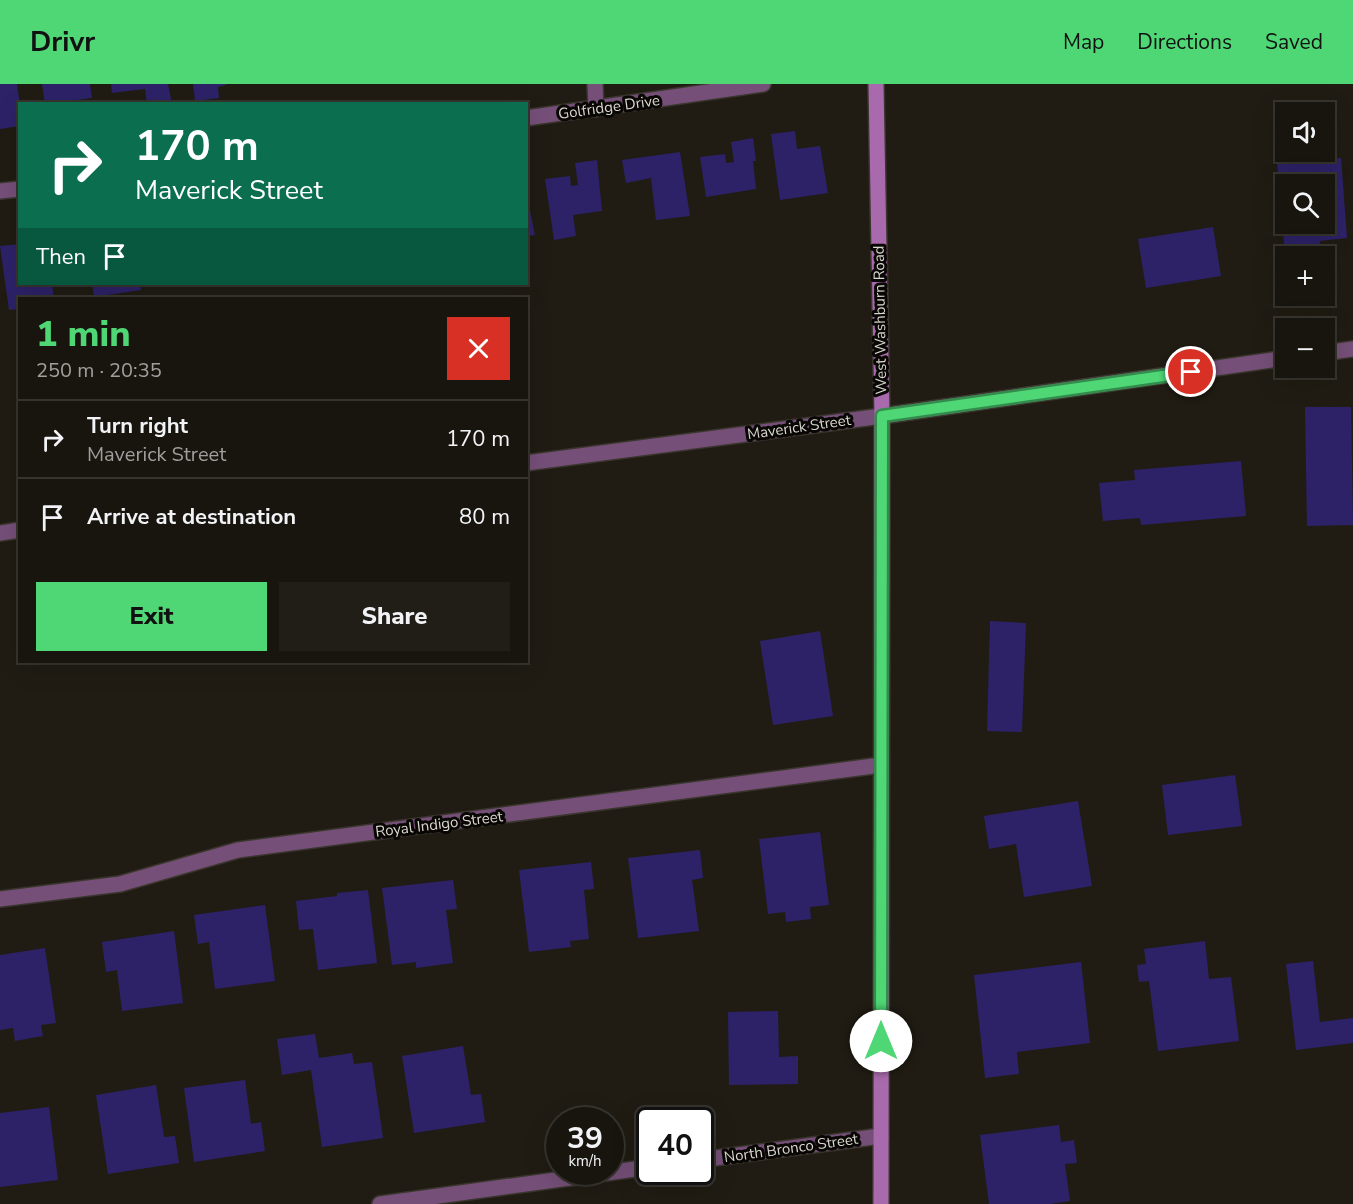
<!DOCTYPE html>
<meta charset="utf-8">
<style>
:root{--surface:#18150e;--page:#211e17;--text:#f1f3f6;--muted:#9f9f9e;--line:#36342e;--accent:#4fd675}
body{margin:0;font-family:"Nunito Sans",sans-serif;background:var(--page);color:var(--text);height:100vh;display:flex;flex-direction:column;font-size:22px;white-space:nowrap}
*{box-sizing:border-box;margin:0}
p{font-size:20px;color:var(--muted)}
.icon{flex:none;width:33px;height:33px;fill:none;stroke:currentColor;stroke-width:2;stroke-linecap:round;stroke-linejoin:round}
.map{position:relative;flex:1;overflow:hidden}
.drawer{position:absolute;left:18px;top:213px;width:510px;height:366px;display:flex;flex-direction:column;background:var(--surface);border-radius:0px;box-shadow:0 6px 24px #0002,0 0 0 2px var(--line)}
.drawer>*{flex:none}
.top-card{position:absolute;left:18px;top:18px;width:510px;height:183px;border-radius:0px;box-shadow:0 6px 24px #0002,0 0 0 2px var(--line);background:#0b6e4f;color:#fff;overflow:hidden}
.tools{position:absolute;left:1275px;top:18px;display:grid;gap:12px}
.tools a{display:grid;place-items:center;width:60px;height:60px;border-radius:0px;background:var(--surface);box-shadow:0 6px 24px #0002,0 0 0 2px var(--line);font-size:30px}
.speed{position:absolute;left:546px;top:1023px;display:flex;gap:12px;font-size:30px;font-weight:700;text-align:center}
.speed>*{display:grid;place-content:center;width:78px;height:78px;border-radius:50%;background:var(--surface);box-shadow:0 6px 24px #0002,0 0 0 2px var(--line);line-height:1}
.speed small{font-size:15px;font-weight:400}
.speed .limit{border:3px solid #111;border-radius:9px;background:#fff;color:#111}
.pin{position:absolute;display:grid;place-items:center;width:51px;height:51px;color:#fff;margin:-26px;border:3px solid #fff;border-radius:50%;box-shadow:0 2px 6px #0007}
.me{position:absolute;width:66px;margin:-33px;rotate:0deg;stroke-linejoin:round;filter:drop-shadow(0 0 4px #0008)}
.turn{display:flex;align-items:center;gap:21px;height:126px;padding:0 18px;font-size:27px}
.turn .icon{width:78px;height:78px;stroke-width:2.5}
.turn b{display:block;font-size:42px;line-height:51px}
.then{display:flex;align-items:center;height:57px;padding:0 18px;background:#0003;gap:12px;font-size:22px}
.round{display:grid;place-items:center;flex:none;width:63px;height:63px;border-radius:0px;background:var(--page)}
.headline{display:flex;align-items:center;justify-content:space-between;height:102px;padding:0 18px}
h1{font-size:36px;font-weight:800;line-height:45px;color:var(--accent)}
.button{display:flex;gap:12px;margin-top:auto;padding:12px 18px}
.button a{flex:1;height:69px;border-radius:0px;background:var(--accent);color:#111;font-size:24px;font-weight:800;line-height:69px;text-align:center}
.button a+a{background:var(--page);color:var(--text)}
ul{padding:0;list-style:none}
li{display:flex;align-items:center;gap:18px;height:78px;padding:0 18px;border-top:2px solid var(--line)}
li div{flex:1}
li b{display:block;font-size:22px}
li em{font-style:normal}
header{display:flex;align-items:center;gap:36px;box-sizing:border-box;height:84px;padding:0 30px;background:var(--accent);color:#111}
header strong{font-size:28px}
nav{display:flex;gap:33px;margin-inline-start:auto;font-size:21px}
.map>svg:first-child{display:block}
.building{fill:#2d2268;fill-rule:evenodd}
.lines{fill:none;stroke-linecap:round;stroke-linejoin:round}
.street-casing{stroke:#3a362e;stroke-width:18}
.secondary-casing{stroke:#3a362e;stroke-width:18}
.street{stroke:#754f78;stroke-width:15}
.secondary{stroke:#a96aad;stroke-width:15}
.route-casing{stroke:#338b4c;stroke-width:15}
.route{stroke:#4fd675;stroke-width:10}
.labels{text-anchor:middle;stroke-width:6;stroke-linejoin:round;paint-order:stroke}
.street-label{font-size:15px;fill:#dad7d1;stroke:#080704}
</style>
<header>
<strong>Drivr</strong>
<nav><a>Map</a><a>Directions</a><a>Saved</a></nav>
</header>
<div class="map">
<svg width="1353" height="1120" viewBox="0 0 1353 1120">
<rect width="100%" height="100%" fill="#201c13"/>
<!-- building -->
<g class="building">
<polygon points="0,0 17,0 20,20 20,42 0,45"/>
<polygon points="42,0 90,0 92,14 70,17 71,20 45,20"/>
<polygon points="111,0 168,0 172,20 147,20 145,5 112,9"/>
<polygon points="193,0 226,0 226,1 218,3 219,14 195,17"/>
<polygon points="795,47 797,65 820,62 828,109 780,116 771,50"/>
<polygon points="753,54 756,77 753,77 756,105 706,113 700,73 725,70 726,79 734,78 731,58"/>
<polygon points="680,68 690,132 656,136 651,94 626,99 622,76"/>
<path d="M1341 74 1347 154 1320 157 1321 172H1285L1277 79ZM1286 100H1324V140H1286Z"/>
<polygon points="597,76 602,127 573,131 576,152 554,156 545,95 570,92 571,102 578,101 575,79"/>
<polygon points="526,107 535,151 526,152"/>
<polygon points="1213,143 1221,192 1146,204 1138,155"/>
<polygon points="20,160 20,200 52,200 54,214 20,214 20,225 9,226 0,162"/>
<polygon points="92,200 140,200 141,206 94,213"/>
<polygon points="1305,323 1351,323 1353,441 1307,442"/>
<polygon points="1241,377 1246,432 1141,441 1140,434 1103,437 1099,399 1135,396 1134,386"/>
<polygon points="990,537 1026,539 1022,648 987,647"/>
<polygon points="820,547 833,632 773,641 760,557"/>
<polygon points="1235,691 1242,742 1168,751 1162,701"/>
<polygon points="1078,717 1092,802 1024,813 1016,760 989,765 984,732"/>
<polygon points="820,748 829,821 810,823 811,835 786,838 785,828 768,830 759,755"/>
<polygon points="700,766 703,794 692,796 699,847 638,854 628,774"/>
<polygon points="591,778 594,805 584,806 589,855 570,857 571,863 529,868 519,786"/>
<polygon points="453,796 457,825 446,826 453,879 416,884 416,878 392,881 382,804"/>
<polygon points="368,806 377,879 318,886 313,845 299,846 296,817 337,812 337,809"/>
<polygon points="265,821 275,897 215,905 209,858 198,860 194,831"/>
<polygon points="174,847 183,919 122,927 117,886 106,888 102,858"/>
<polygon points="1205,857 1209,895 1231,893 1239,957 1158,967 1149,897 1139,898 1137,881 1146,880 1144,865"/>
<polygon points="45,864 56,939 41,941 43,952 15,957 13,944 0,946 0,871"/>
<polygon points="1313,877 1320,938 1353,934 1353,959 1296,966 1286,880"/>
<polygon points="1081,878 1090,959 1017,968 1019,990 985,994 974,891"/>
<polygon points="778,927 779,973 798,972 798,1000 729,1001 728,928"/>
<polygon points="315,950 319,974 352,969 354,980 372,978 383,1054 322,1063 311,986 282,991 277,955"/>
<polygon points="463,962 471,1011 481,1010 485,1038 414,1049 402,972"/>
<polygon points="245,996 251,1040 261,1038 265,1067 194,1078 184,1004"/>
<polygon points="156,1001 164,1053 175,1052 179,1079 108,1090 96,1011"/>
<polygon points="49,1023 58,1096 0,1103 0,1029"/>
<polygon points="1059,1041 1061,1058 1074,1056 1077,1079 1065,1080 1070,1117 1050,1120 989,1120 980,1051"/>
</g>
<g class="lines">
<defs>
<g id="street">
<polyline points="595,0 596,25"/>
<polyline points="526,34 763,0"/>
<polyline points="0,107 20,105"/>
<polyline points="1324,269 1353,265"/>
<polyline points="526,379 882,332 1286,274"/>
<polyline points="0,449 20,446"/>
<polyline points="0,815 120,800 238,766 881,681"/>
<polyline points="700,1076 881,1052"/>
<polyline points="380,1120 650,1083"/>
</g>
<polyline id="secondary" points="876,0 882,332 881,1120"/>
</defs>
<!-- street casing -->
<use href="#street" class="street-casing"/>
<!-- secondary casing -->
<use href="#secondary" class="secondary-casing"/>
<!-- street -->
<use href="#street" class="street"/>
<!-- secondary -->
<use href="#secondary" class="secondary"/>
</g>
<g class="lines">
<defs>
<polyline id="route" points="881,957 882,332 1191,288"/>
</defs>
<!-- route casing -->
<use href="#route" class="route-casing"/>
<!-- route -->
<use href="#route" class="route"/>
</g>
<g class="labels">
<!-- street labels -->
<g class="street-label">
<text transform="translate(609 23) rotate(-8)" y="5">Golfridge Drive</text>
<text transform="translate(880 236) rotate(-91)" y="5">West Washburn Road</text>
<text transform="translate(799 343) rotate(-8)" y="5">Maverick Street</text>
<text transform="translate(439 740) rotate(-7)" y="5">Royal Indigo Street</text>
<text transform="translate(791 1064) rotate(-8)" y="5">North Bronco Street</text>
</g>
</g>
</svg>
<div class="tools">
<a><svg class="icon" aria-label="sound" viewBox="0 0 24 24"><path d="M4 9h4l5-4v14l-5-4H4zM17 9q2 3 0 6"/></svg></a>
<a><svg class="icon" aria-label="search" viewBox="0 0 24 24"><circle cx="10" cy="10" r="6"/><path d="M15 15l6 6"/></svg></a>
<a>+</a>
<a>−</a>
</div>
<div class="speed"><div>39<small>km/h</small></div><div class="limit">40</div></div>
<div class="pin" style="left:1191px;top:288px;background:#d93025"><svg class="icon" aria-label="arrive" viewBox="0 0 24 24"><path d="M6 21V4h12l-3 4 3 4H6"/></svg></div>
<svg class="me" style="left:881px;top:957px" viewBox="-20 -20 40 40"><circle r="19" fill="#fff"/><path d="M0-13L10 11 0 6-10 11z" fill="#4fd675"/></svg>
<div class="top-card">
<div class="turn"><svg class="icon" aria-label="right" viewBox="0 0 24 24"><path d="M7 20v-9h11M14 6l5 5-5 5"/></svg><div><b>170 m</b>Maverick Street</div></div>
<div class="then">Then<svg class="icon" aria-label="arrive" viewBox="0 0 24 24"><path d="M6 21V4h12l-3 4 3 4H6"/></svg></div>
</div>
<section class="drawer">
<div class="headline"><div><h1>1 min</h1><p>250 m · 20:35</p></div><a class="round" style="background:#d93025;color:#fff"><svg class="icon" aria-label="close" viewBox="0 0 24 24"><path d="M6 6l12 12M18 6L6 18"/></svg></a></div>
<ul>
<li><svg class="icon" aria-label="right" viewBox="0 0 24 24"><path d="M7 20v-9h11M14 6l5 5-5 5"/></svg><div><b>Turn right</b><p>Maverick Street</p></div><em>170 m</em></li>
<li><svg class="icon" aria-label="arrive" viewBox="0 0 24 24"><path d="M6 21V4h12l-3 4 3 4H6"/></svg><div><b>Arrive at destination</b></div><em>80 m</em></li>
</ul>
<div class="button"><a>Exit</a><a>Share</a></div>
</section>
</div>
